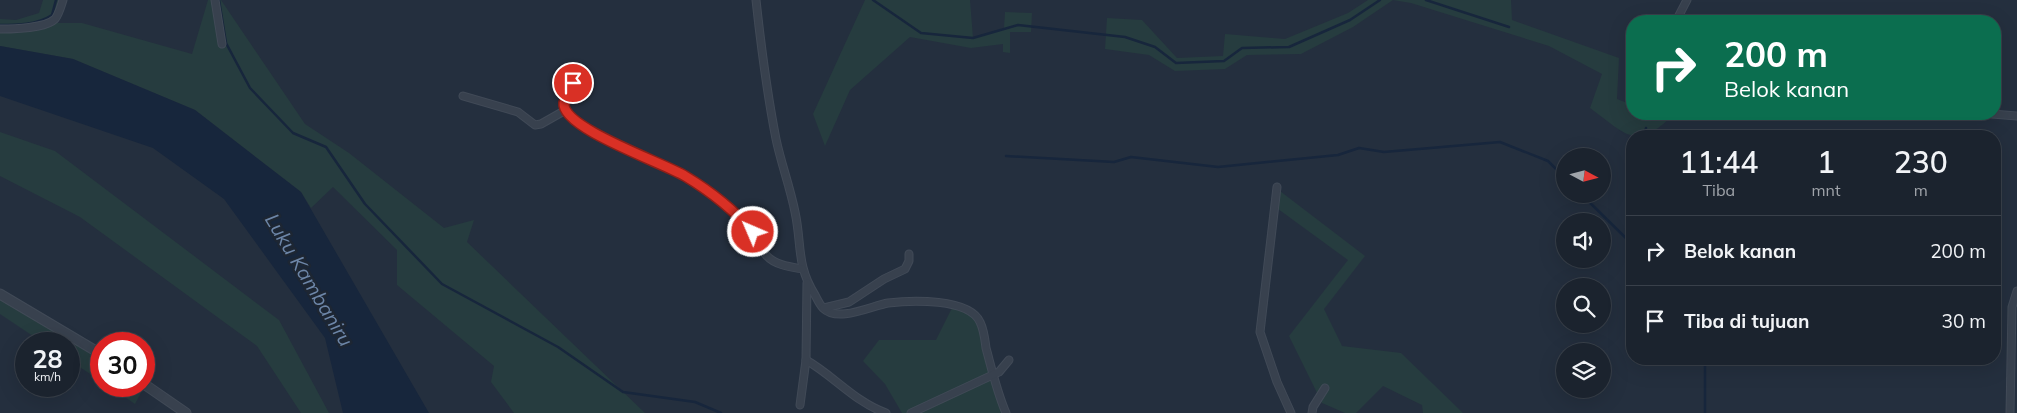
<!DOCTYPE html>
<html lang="id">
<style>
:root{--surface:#1b232e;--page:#242b36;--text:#f1f3f6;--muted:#a0a4aa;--line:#39404a}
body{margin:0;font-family:Mulish,sans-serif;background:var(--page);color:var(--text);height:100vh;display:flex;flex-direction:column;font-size:19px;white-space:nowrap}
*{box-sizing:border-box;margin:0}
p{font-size:16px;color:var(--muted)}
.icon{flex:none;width:28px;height:28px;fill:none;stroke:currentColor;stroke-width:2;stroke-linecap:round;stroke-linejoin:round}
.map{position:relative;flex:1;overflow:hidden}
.panel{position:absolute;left:1626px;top:130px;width:375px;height:235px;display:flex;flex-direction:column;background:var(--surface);border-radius:20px;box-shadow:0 5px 20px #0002,0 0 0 1px var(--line)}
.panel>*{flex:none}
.guide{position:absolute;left:1626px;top:15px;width:375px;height:105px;border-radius:20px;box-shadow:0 5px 20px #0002,0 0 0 1px var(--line);background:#0b6e4f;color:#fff;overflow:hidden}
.needle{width:32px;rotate:97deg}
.buttons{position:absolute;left:1556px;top:148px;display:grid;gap:10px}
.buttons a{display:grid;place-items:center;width:55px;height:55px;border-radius:50%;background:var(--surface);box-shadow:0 5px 20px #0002,0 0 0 1px var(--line);font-size:25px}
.speed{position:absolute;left:15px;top:332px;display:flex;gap:10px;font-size:25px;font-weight:700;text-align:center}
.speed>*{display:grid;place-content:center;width:65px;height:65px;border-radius:50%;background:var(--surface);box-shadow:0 5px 20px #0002,0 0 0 1px var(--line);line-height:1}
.speed small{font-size:12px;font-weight:400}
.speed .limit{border:8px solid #d22;background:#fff;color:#111}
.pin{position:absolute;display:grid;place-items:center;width:42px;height:42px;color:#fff;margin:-21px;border:2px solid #fff;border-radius:50%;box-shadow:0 1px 5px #0007}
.me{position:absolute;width:55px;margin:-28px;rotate:315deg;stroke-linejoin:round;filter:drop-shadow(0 0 4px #0008)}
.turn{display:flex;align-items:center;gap:18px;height:105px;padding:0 15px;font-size:22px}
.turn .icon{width:65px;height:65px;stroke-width:2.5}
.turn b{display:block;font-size:35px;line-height:42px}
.eta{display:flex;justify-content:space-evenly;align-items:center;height:85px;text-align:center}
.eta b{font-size:30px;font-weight:600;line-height:35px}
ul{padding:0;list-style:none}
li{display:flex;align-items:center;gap:15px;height:70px;padding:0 15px;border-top:1px solid var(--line)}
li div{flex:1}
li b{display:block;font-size:19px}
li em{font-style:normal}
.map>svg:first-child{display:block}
.green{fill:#263c3f}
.water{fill:#17263c}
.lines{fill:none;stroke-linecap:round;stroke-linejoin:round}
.stream{stroke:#17263c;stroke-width:2.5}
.minor-casing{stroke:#414a57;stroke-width:9}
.tertiary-casing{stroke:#414a57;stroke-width:11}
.minor{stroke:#38414e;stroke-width:7}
.tertiary{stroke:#38414e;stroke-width:9}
.route-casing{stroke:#8d1f18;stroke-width:12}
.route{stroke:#d93025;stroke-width:9}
.labels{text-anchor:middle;stroke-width:5;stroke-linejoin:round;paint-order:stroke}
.water-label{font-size:20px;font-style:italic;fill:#6d86a8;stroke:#1d2633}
</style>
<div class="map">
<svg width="2017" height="413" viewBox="0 0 2017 413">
<rect width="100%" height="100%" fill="#242f3e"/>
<!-- green -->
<g class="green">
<polygon points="43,0 60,0 53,16 47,23 82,23 192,54 208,0 221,0 305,124 349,153 444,228 474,220 467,242 645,413 514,413 491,382 494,366 397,285 397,250 333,187 311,208 301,192 195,110 73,59 0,46 0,19 16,20 39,13"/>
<polygon points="865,0 970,0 973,38 1004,28 1005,12 1032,13 1031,32 1010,32 1010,53 1003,52 1003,44 971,48 910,37 850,90 825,146 813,114"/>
<path d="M1368 0H1511L1512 20 1619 58 1617 99 1632 105V114H1674C1636 152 1627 135 1590 108L1602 74 1549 46 1411 3 1393 0 1353 27 1301 54 1247 55 1225 69 1175 71 1149 55 1105 49 1107 18 1142 20 1177 58 1223 56 1225 34 1285 39 1348 13Z"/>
<polygon points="0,132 55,151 279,320 329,413 301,413 257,346 80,217 0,176"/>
<polygon points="1276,188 1365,256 1324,309 1342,346 1401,353 1463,413 1423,413 1422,405 1383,386 1356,413 1345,413 1322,403 1289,336 1348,260 1274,206"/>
<polygon points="0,292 101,358 101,381 69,360 69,344 45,344 0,314"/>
<polygon points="953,306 963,308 979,324 1004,413 902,413 885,384 863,361 879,340 936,340"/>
<polygon points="109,386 144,386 144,387 135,404"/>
</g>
<!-- water -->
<polygon class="water" points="0,46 73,59 195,110 301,192 429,413 343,413 325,338 224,199 153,148 0,96"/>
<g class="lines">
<!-- stream -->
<g class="stream">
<polyline points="219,0 226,43 250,88 293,133 326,147 365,204 442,284 558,347 623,392 695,402 721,413"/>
<polyline points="873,0 921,33 973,38 1018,25 1125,37 1155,47 1176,63 1224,61 1242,48 1289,47 1350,20 1380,0"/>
<polyline points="1426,0 1509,27"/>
<path d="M0 25C17 25 37 25 52 15L56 0"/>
<polyline points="1644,136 1646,128"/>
<polyline points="1006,156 1114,162 1131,157 1218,167 1338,155 1359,148 1384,152 1500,142 1548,161 1565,178"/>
<polyline points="1581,194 1632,244"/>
<polyline points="1627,239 1632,207"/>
<polyline points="1705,359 1705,413"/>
</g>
<defs>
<g id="minor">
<polyline points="215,0 222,44"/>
<path d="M756 0C761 46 767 93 776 139 781 163 790 187 795 212 802 244 796 265 815 295 817 299 820 305 823 308 838 323 871 306 888 303 911 300 969 298 980 322 984 330 985 340 986 348 992 370 997 392 1006 413"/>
<polyline points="1676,21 1687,0"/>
<path d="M0 29C13 29 46 28 55 19 59 14 61 6 63 0"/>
<path d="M573 83 564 103C561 128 651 158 670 168 699 182 731 205 751 230 757 238 760 250 767 256 775 265 791 267 802 269"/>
<polyline points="463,96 518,112 535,125 541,124 564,111"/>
<polyline points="1992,114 2017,116"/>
<polyline points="1277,187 1260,332 1277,382 1291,413"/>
<polyline points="824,308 849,302 884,279 905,269 909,261 909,254"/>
<path d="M806 360C834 376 855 402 886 413"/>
<polyline points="800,405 806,360 807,283"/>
<polyline points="911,413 999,372 1009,360"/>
<polyline points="1312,413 1313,407 1325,388"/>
<polyline points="2010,413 2012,307 2017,291"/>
</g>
<g id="tertiary">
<polyline points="0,294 101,354"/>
<polyline points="144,384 186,413"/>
</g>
</defs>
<!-- minor casing -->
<use href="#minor" class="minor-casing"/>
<!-- tertiary casing -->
<use href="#tertiary" class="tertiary-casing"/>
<!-- minor -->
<use href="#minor" class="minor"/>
<!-- tertiary -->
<use href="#tertiary" class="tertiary"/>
</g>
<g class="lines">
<defs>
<path id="route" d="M573 83 564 103C561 128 664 163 685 176 710 191 734 210 753 232"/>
</defs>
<!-- route casing -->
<use href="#route" class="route-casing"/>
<!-- route -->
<use href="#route" class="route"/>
</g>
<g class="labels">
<!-- water labels -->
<g class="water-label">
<text transform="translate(309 280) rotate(59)" y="7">Luku Kambaniru</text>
</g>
</g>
</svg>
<div class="buttons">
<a><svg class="needle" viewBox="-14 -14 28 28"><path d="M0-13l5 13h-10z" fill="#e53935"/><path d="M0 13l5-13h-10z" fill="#a0a4aa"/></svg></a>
<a><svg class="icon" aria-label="sound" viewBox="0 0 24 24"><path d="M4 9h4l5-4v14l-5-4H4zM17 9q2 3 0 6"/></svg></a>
<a><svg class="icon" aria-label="search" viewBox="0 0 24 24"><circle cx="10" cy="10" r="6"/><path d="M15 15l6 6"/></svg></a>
<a><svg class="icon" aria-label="layers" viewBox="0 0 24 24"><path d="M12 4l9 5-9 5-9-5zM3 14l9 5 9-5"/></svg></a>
</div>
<div class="speed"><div>28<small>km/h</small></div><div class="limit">30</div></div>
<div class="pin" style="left:573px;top:83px;background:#d93025"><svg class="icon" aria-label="arrive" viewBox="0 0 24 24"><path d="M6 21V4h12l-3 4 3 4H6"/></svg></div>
<svg class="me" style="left:753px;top:232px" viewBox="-20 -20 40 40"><circle r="17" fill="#d93025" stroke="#fff" stroke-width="3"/><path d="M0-11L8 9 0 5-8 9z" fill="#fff"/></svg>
<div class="guide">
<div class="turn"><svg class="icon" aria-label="right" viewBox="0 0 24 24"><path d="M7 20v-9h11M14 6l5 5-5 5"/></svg><div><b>200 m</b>Belok kanan</div></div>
</div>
<section class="panel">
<div class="eta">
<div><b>11:44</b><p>Tiba</p></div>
<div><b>1</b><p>mnt</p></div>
<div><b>230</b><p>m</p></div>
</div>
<ul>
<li><svg class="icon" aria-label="right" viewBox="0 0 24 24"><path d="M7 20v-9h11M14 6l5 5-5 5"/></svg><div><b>Belok kanan</b></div><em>200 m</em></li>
<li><svg class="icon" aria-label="arrive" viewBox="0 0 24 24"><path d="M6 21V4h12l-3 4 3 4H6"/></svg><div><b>Tiba di tujuan</b></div><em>30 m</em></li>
</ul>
</section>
</div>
